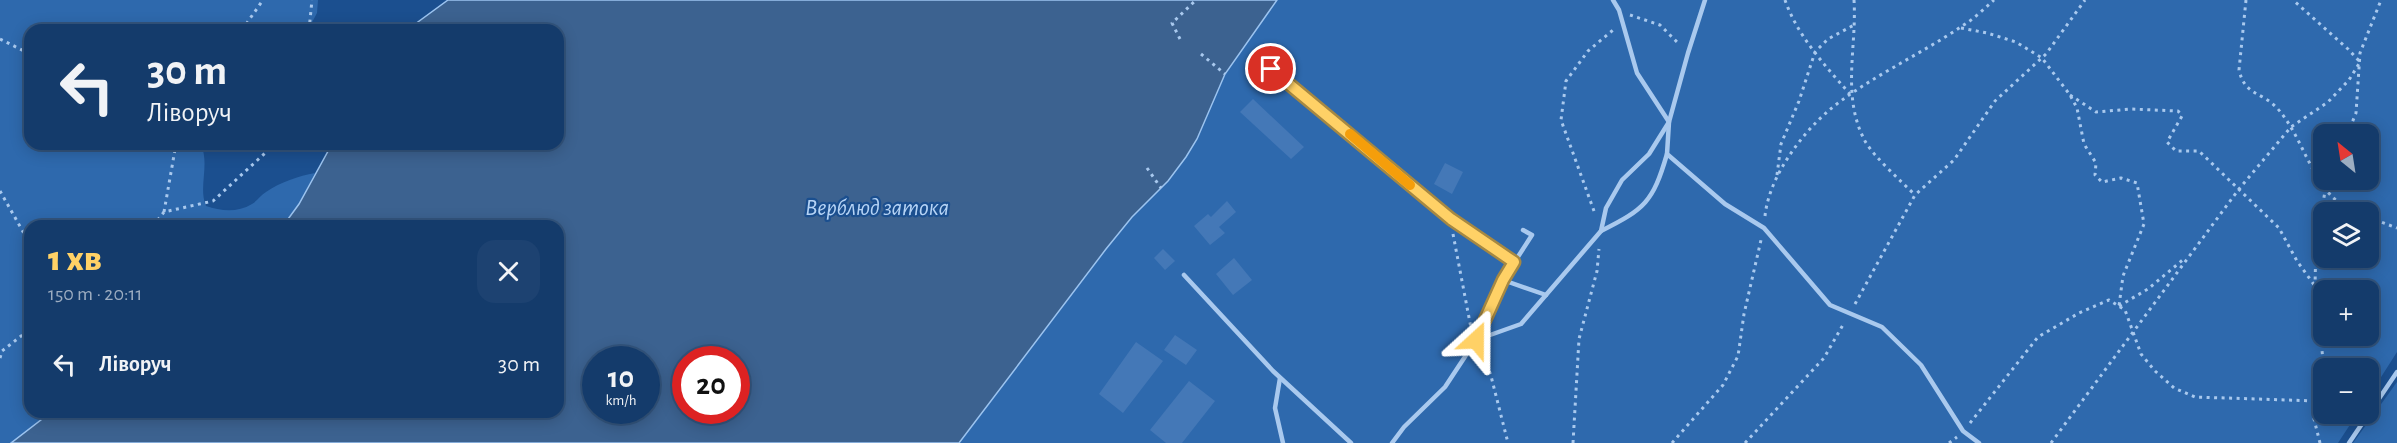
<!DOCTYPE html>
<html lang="uk">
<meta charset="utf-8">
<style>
:root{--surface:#143b6b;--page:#1d4271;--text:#f1f3f6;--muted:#9dadc1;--line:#33557e;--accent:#ffd166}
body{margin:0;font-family:"Alegreya Sans",sans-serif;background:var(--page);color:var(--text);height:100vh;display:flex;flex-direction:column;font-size:22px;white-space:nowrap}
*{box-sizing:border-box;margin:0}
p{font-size:20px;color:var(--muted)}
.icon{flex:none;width:33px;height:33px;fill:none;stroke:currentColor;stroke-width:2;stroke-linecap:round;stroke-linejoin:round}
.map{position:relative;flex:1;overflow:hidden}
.details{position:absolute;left:24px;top:220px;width:540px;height:198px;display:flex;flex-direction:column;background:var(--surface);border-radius:18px;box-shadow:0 3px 15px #0003,0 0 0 2px var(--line)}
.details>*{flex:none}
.guide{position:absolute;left:24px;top:24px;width:540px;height:126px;border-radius:18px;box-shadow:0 3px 15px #0003,0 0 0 2px var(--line);background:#143b6b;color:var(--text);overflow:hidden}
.needle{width:39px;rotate:330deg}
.buttons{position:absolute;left:2313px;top:124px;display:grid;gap:12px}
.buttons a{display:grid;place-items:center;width:66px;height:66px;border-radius:12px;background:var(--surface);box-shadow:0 3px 15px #0003,0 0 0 2px var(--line);font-size:30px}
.speed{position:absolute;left:582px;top:346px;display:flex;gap:12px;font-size:30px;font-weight:700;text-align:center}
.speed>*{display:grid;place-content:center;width:78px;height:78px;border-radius:50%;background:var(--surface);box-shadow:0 3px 15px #0003,0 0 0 2px var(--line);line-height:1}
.speed small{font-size:15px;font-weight:400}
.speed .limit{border:9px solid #d22;background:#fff;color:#111}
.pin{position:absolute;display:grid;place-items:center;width:51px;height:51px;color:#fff;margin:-26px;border:3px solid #fff;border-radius:50%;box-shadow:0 2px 6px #0007}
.me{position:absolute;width:66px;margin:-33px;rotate:24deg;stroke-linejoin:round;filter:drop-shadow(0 0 4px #0008)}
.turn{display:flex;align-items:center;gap:21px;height:126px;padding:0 24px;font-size:27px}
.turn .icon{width:78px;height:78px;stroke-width:2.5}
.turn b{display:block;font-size:42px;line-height:51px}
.round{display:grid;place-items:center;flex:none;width:63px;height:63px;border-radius:18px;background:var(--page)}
.summary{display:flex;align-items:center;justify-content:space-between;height:102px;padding:0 24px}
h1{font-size:36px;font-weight:800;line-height:45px;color:var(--accent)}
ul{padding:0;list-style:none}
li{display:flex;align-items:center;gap:18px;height:84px;padding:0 24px}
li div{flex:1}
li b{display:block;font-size:22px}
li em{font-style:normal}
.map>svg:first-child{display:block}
.green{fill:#2e69ad;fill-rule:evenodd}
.water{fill:#3c6290;stroke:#9cc4f0;stroke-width:1.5;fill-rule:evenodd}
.building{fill:#4478b7}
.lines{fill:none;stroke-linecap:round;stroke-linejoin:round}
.path{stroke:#a9c9ee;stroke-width:3;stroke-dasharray:3 4.5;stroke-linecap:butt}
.service{stroke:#a9c9ee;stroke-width:4.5}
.route-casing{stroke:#a68842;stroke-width:15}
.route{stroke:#ffd166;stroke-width:10}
.slow{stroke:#f59e0b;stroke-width:10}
.labels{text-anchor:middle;stroke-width:4.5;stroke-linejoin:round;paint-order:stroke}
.water-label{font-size:24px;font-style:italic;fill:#b5d3f5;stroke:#1b4f8f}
</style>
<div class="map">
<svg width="2397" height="443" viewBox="0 0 2397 443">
<rect width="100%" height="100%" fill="#1b4f8f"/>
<!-- green -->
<g class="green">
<path d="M0 0H318L317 13 308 30H30V144H201C210 166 198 187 206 206 221 211 237 213 252 204 257 201 261 195 266 192 280 182 299 176 315 173L299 204 283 226H30V412L50 413 11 443H0Z"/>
<path d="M1277 0H2397V352L2369 396 2368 369H2324V414H2357L2338 443H959L1106 249 1197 139 1225 74ZM2324 135H2368V180H2324ZM2324 213H2368V258H2324ZM2324 291H2368V336H2324Z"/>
<polygon points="2397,382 2397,443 2353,443"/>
</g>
<!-- water -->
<path class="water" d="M448 0H1277L1225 74 1197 139 1186 157 1168 181 1132 217 1106 249 959 443H11L50 413 558 412V226H283L299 204 332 144H558V30H407ZM596 360H646V411H596ZM686 360H736V411H686Z"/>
<!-- building -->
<g class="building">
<polygon points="1253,99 1304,147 1291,159 1240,112"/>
<polygon points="1445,163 1463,172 1452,194 1434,184"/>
<polygon points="1227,201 1236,212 1219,227 1225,233 1210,245 1194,226 1208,214 1211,217"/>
<polygon points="1163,249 1175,261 1165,270 1154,258"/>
<polygon points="1234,258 1252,280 1233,295 1216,274"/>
<polygon points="1175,335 1197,350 1186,365 1164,350"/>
<polygon points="1136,342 1163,361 1123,413 1099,394"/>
<polygon points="1189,381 1215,401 1182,443 1166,443 1150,430"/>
</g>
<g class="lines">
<!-- path -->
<g class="path">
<path d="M1785 0C1797 35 1825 66 1850 94"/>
<path d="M1854 0C1857 48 1841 96 1865 141 1874 157 1901 181 1915 195"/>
<path d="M2246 0 2239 70C2245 96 2261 91 2277 108 2307 141 2312 196 2357 213"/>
<polyline points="1630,15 1660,25 1680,45"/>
<polyline points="1961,28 1987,33 2016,42 2042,58 2070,95 2077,108 2084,144 2096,163 2095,175 2102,182 2121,178 2137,183 2144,224 2123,276 2119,306"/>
<polyline points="242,30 263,0"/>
<polyline points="309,30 312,0"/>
<polyline points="0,39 30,54"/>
<polyline points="1180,39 1172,23 1196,0"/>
<polyline points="1201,54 1225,74"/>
<polyline points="2070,95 2096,112 2131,109 2178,111 2182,116 2167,142 2176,151 2199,151 2279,228 2297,261 2315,286"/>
<polyline points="2347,135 2356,113 2360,53 2381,0"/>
<polyline points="1147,168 1161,188"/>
<polyline points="1777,175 1781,144 1799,101 1815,52 1828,39 1854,25"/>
<polyline points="0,191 30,244"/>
<polyline points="1594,211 1561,120 1566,81 1588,51 1613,30"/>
<polyline points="164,212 176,144"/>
<path d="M1765 216C1769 178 1799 137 1827 112 1864 80 1920 55 1962 26 1974 19 1984 9 1994 0"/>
<polyline points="2368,217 2397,228"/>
<polyline points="153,226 164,212 213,201 275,144"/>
<polyline points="1453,234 1471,328"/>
<polyline points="1855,304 1915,195 1954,160 1995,101 2046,54 2085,0"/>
<polyline points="2119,306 2148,289 2185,258"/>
<polyline points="1482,350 1491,376 1508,443"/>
<polyline points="0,358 2,351 30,329"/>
<polyline points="2324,369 2315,286 2316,243 2327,180"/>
<polyline points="1970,423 2038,337 2079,313 2109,300 2125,310 2141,354 2155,371 2174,388 2195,397 2317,401"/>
<polyline points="1573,443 1579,339 1597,271 1599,249"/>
<polyline points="1672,443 1723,385 1738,356 1744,314 1761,240"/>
<polyline points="1745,443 1824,358 1844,323"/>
<polyline points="1949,443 1957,437"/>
<polyline points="2051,443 2239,189 2291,127 2328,102 2349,80 2360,62 2348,49 2293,0"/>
<polyline points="2320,443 2314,419 2324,373"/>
</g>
<!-- service -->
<g class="service">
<polyline points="1613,0 1619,10 1637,73 1669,122 1667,154 1725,204 1764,228 1830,305 1882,327 1921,365 1963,431 1979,443"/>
<polyline points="1271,69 1451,219 1514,262"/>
<path d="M1601 231C1645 209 1653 202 1667 154"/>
<polyline points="1184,275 1273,371 1351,443"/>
<polyline points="1503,280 1546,295"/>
<polyline points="1476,340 1521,324 1601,231 1606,208 1622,180 1649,154 1669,122 1688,53 1705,0"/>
<polyline points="1280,378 1275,408 1283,443"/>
<polyline points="1392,443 1404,427 1445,387 1476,340 1503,280 1532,235 1523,230"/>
<polyline points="2349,443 2397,372"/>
</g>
</g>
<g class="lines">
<defs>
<polyline id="route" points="1271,69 1451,219 1514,262 1503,280 1476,340"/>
</defs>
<!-- route casing -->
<use href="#route" class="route-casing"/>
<!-- route -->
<use href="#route" class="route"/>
<!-- slow -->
<polyline class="slow" points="1350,134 1410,185"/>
</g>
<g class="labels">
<!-- water labels -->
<g class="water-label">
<text x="877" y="215">Верблюд затока</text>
</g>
</g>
</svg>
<div class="buttons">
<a><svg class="needle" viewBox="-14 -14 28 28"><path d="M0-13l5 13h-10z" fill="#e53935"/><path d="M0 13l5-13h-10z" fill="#9dadc1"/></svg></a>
<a><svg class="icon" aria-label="layers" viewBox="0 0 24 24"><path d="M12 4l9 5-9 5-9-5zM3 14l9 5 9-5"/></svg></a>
<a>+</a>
<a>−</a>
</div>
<div class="speed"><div>10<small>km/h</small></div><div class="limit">20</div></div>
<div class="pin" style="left:1271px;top:69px;background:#d93025"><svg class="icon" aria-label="arrive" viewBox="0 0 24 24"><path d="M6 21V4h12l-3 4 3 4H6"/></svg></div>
<svg class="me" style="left:1476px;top:340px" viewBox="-20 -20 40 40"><path d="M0-17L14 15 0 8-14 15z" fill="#ffd166" stroke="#fff" stroke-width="4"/></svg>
<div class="guide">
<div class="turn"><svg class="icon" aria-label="left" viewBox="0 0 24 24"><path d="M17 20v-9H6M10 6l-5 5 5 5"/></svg><div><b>30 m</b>Ліворуч</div></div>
</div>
<section class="details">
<div class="summary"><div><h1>1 хв</h1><p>150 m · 20:11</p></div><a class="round"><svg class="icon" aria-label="close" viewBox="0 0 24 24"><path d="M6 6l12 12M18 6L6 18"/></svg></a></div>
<ul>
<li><svg class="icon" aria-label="left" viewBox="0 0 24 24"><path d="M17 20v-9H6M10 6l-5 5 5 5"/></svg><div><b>Ліворуч</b></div><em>30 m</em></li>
</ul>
</section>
</div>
